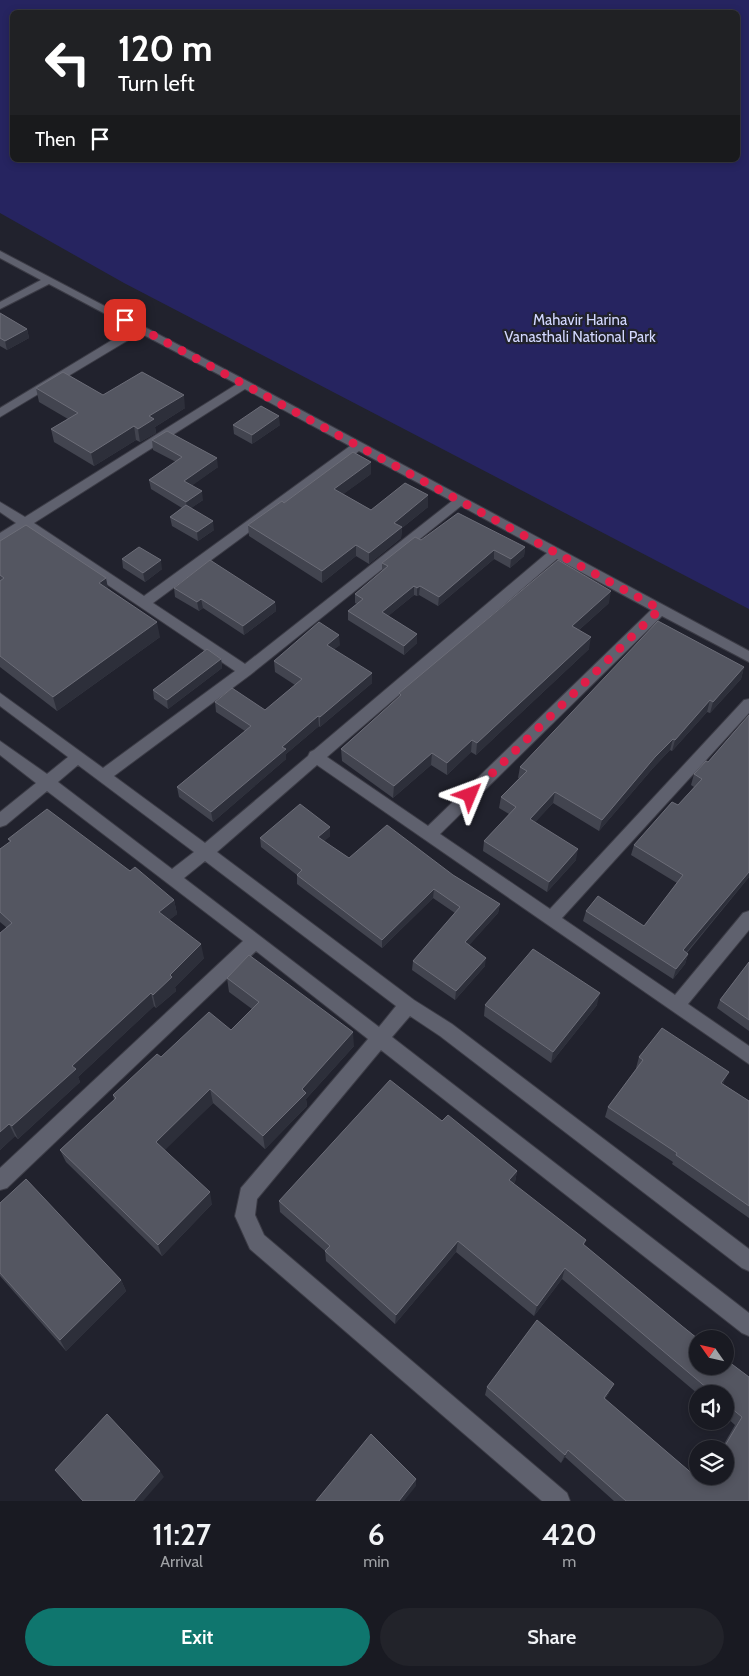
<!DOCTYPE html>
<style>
:root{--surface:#191a22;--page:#22232a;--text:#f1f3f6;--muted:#9fa1a5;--line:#373840;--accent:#0f766e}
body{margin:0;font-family:Cabin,sans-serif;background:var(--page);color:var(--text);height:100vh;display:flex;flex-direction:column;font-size:19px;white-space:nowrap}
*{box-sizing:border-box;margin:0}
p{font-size:16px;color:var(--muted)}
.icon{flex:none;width:28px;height:28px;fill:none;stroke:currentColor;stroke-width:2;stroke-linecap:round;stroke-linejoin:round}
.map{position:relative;height:1501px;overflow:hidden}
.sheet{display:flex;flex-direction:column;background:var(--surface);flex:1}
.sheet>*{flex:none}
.guide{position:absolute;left:10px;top:10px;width:730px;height:152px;border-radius:8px;box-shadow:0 2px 8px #0003,0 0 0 1px var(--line);background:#202124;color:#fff;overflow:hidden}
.needle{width:32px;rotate:304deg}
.tools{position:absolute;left:689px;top:1330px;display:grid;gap:10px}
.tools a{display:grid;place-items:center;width:45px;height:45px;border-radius:50%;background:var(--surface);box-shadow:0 2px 8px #0003,0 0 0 1px var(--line);font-size:25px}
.pin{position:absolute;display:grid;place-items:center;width:42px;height:42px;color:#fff;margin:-21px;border-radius:10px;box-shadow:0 2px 8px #0006}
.me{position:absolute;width:55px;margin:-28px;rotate:46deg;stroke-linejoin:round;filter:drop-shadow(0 0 4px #0008)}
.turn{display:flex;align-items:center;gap:18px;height:105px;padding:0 25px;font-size:22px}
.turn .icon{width:65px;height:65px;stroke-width:2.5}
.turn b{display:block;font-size:35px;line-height:42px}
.then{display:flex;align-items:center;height:48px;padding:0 25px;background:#0003;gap:10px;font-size:19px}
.eta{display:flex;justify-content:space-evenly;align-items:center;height:85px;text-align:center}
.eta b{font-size:30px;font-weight:600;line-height:35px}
.primary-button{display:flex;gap:10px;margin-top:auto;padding:10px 25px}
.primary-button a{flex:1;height:58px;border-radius:30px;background:var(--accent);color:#fff;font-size:20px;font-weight:600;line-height:58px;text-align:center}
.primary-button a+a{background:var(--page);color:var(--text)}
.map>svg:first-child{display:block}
.green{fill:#262460;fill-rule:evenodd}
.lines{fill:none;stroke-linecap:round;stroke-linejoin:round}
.minor-casing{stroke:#3c3c46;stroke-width:2}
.minor{fill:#5f616e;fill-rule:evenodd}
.wall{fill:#42444f}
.shaded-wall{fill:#2d2f3a}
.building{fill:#545661;stroke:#6c6d78}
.route{stroke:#e11d48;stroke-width:9;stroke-dasharray:0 16.2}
.labels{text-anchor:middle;stroke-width:4.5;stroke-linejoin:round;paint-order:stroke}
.far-park-label{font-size:15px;fill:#d3d8ff;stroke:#21222d}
</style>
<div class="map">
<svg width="749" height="1501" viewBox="0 0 749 1501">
<rect width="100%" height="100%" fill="#21222d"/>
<!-- green -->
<path class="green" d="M0 0H749V609L124 283 0 213ZM12 12H738V160H12Z"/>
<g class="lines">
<defs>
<path id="minor" d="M0 251 249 382 749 651V662L662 616 440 834 550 909 744 700 749 699V713L562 918 675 995 743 913 749 911V930L688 1004 749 1046V1064L317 765 217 852 414 1000 452 1024 749 1249V1271L742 1268 440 1036 410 1016 392 1037 749 1313V1336L742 1333 381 1050 257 1199 255 1215 264 1235 567 1493 570 1501H542L250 1249 235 1216 241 1188 368 1039 256 951 7 1188 0 1190V1168L243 941 47 791 6 825 0 827V812L36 783 0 755V741L47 774 68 757 0 706V693L103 768 235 671 25 529 0 543V533L16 523 0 512V502L25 517 237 384 140 333 0 417V408L132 328 49 284 0 309V302L41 280 0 258ZM245 389 350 446 144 596 34 523ZM359 451 452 501 245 664 153 603ZM461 506 547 553 314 750 310 752 308 756 205 843 114 776 250 675ZM557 559 651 610 428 826 327 757ZM78 765 194 852 172 869 58 782ZM205 861 396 1006 379 1027 184 878Z"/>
</defs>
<!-- minor casing -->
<use href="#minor" class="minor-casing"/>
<!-- minor -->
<use href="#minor" class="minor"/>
</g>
<!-- wall -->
<g class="wall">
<polygon points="0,313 27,329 29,338 7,350 0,346"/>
<polygon points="36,388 103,395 185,408 155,427 156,433 140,442 136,440 94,466 54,442 51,429 68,419 39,402"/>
<polygon points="233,425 280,425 252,444 234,434"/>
<polygon points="152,440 218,467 192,485 203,500 191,508 214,530 198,541 172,526 170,517 182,508 151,489 149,480 176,462 153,450"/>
<polygon points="371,474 343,494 371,510 428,507 402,528 401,538 369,564 356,556 322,583 249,536 248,525 284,503"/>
<polygon points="421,540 525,547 524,556 510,568 494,559 438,606 419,595 417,596 414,595 388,616 417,634 417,643 404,655 348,620 348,611 357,604 355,603 355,594 382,571 382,563"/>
<polygon points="0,541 109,589 160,637 57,711 0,667"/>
<polygon points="122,559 162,569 145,582 123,568"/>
<polygon points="174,588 275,602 276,611 244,635 203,608 199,611 175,597"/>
<polygon points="609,603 579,630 589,649 476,755 471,752 447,775 431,765 393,798 342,761 341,749 399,697 399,693"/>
<polygon points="340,645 334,649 372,683 320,727 319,726 286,754 286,759 213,822 179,797 177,787 245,731 216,712 215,702 265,710 295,685 275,672 274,661"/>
<polygon points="221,659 222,668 168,709 154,699 153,690"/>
<polygon points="744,667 741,679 710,713 707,712 672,751 670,750 653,768 599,831 553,803 535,822 576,860 547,892 483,851 484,841 509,814 499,808 501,797 519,778 518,778 520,767"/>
<polygon points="749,715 749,877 687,953 688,954 685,964 673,979 583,921 586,911 644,926 677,883 631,855 634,845 678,805 694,787 691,785 694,774 708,762"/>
<polygon points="330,836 324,841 349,858 453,875 500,904 498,913 469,945 485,966 455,1000 412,970 413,961 455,913 433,898 382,948 297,884 297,875 261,847 260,838"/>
<polygon points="8,839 130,871 174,900 177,914 169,920 204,958 175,987 176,991 156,1008 154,1006 78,1077 80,1082 18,1139 15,1136 0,1150 6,927 0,922 0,849 10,842"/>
<polygon points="749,962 749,1031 717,1008 720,1000"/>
<polygon points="227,978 354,1046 306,1099 307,1106 265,1149 213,1103 164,1150 212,1204 162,1256 66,1162 60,1150 114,1100 113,1095 161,1057 231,1030 252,1009 229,992"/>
<polygon points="485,1005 597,1005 551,1063 484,1016"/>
<polygon points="639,1057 724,1082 723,1084 749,1101 749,1218 672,1164 673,1162 605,1117 608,1107 637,1068 636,1068"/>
<polygon points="442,1121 517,1171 515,1182 513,1184 586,1240 584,1245 682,1326 749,1377 749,1501 614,1501 565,1457 561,1463 485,1395 487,1387 609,1393 605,1399 694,1475 698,1469 698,1476 725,1476 725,1449 721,1449 735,1425 725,1416 725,1394 698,1394 562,1279 534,1316 456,1252 395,1324 326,1261 325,1251 280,1212 279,1201"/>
<polygon points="0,1203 121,1280 126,1291 66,1351 0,1276"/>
</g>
<!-- shaded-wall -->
<g class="shaded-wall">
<polygon points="27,329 29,338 7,350 5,341"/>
<polygon points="184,395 185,408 155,427 156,433 140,442 138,429 149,416"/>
<polygon points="279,416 280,425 252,444 252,435"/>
<polygon points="134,426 136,440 94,466 91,453"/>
<polygon points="217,458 218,467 186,490 184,481"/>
<polygon points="371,462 371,474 334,501 334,489"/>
<polygon points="202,491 203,500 187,511 186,502"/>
<polygon points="428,495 428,507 402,528 401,538 369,564 369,553 394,523"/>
<polygon points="213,521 214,530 198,541 197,532"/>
<polygon points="356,545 356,556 322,583 322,571"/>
<polygon points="525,547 524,556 510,568 511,559"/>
<polygon points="494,550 494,559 438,606 439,597"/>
<polygon points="161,560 162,569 145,582 143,573"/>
<polygon points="106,578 109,593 99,583"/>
<polygon points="414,586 414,595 382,621 382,612"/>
<polygon points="420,586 419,595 417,596 417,588"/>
<polygon points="611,591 609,603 570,638 572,626"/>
<polygon points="201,599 203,608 199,611 197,602"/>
<polygon points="275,602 276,611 244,635 243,626"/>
<polygon points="157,622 160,637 57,711 53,697"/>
<polygon points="417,634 417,643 404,655 404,646"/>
<polygon points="339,635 340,645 327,655 327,645"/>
<polygon points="591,637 589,649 476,755 477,743"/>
<polygon points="221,659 222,668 168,709 167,700"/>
<polygon points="744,667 741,679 710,713 713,702"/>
<polygon points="372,673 372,683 320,727 320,717"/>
<polygon points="710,700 707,712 672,751 675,740"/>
<polygon points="318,716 319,726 286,754 286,759 213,822 211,812 282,747"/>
<polygon points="673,739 670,750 653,768 599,831 602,820 655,757"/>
<polygon points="472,740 471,752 447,775 447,763"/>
<polygon points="432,753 431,765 393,798 394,786"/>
<polygon points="555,792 553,803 528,830 530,819"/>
<polygon points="330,827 330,836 319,846 318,837"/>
<polygon points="578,849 576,860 547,892 549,882"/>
<polygon points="749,872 749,877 680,960 683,950"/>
<polygon points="434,889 433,898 382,948 382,940"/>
<polygon points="174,900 177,914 162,926 159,912"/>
<polygon points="500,904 498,913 464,951 465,942"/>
<polygon points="201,944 204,958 175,987 176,991 156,1008 153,995 170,975"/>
<polygon points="688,954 685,964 673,979 676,969"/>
<polygon points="486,958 485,966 455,1000 456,991"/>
<polygon points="151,993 154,1006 78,1077 80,1082 18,1139 12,1126 72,1066"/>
<polygon points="600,993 597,1005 551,1063 553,1052"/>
<polygon points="353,1032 354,1046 306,1099 307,1106 265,1149 263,1136 302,1089"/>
<polygon points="729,1072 724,1082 717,1093 721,1083"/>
<polygon points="210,1089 213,1103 160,1155 156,1142"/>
<polygon points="9,1124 15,1136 0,1150 0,1132"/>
<polygon points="517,1171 515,1182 507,1191 509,1180"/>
<polygon points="210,1192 212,1204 162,1256 158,1245"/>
<polygon points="458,1241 456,1252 395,1324 396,1315"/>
<polygon points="565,1268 562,1279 534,1316 537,1306"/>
<polygon points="121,1280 126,1291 66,1351 60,1340"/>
<polygon points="614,1384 609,1393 600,1406 604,1398"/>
<polygon points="568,1450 565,1457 561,1463 565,1455"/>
<polygon points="160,1471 164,1477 143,1501 134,1501"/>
<polygon points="416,1479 416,1486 404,1501 399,1501"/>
</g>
<!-- building -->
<g class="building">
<polygon points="0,313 27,329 5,341 0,338"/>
<polygon points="63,372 103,395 142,372 184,395 149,416 154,419 138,429 134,426 91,453 51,429 78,413 36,388"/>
<polygon points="261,406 279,416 252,435 233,425"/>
<polygon points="167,431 217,458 184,481 202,491 186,502 149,480 182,457 152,440"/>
<polygon points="353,452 371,462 334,489 371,510 405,483 428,495 394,523 402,527 369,553 356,545 322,571 248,525 282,501 284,503"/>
<polygon points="186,505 213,521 197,532 170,517"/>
<polygon points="458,513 525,547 511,559 494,550 439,597 420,586 417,588 414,586 382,612 417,634 404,646 348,611 363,599 355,594 388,566 382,563 415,537 421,540"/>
<polygon points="26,525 106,578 99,583 157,622 53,697 0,656 0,581 4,578 0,575 0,541"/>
<polygon points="139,547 161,560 143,573 122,559"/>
<polygon points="210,560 275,602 243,626 201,599 197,602 174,588"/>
<polygon points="558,560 611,591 572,626 591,637 477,743 472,740 447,763 432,753 394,786 341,749 401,695 399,693"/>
<polygon points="658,621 744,667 713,702 710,700 675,740 673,739 655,757 602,820 555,792 530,819 578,849 549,882 484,841 516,807 501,797 527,771 520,767"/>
<polygon points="319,622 339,635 327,645 372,673 320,717 318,716 282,747 286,749 211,812 177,787 251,726 215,702 232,688 265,710 302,679 274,661"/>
<polygon points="207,649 221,659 167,700 153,690"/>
<polygon points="749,715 749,872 683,950 688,954 676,969 586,911 598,896 644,926 683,875 634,845 672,802 678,805 702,779 694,774 706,761 708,762"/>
<polygon points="300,804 330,827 318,837 349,858 387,825 453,875 500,904 465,942 486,958 456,991 413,961 460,907 434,889 382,940 297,875 302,870 260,838"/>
<polygon points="47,809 130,871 135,867 174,900 159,912 201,944 170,975 172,977 153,995 151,993 72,1066 76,1069 12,1126 9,1124 0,1132 0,933 12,923 0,912 0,849 11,841 8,839"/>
<polygon points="533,949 600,993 553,1052 485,1005"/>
<polygon points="249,955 353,1032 302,1089 306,1093 263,1136 210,1089 156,1142 210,1192 158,1245 60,1150 116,1098 113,1095 157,1054 161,1057 209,1012 231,1030 259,1002 227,978"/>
<polygon points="749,962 749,1020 720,1000"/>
<polygon points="662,1028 729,1072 721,1083 749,1101 749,1206 676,1155 677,1153 608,1107 643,1060 639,1057"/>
<polygon points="390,1080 442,1121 448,1115 517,1171 509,1180 586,1240 583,1244 682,1326 698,1339 698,1366 725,1366 725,1359 749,1377 749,1501 626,1501 568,1450 565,1455 487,1387 537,1320 614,1384 604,1398 695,1476 698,1471 698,1476 725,1476 725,1449 723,1449 742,1417 725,1403 725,1394 714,1394 565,1268 537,1306 458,1241 396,1315 325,1251 330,1246 279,1201"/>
<polygon points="26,1179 121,1280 60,1340 0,1273 0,1203"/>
<polygon points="107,1414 160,1471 134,1501 83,1501 55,1470"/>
<polygon points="371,1434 416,1479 399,1501 316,1501"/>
</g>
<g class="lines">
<!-- route -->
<polyline class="route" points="125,320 660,609 470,795"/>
</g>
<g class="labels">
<!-- far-park labels -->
<g class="far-park-label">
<text x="580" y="325">Mahavir Harina<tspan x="580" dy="17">Vanasthali National Park</tspan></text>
</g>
</g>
</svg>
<div class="tools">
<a><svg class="needle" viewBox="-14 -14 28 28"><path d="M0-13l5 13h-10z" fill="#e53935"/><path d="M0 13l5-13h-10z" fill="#9fa1a5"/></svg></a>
<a><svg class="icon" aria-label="sound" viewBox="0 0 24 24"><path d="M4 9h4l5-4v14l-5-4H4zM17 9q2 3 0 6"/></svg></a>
<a><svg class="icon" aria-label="layers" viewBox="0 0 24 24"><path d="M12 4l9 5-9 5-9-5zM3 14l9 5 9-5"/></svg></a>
</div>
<div class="pin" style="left:125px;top:320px;background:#d93025"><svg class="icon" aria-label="arrive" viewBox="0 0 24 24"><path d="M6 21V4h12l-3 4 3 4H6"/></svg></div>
<svg class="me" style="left:470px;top:795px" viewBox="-20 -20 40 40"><path d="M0-17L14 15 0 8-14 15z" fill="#e11d48" stroke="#fff" stroke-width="4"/></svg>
<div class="guide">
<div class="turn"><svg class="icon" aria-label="left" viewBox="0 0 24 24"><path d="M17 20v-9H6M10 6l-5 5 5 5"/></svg><div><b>120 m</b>Turn left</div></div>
<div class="then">Then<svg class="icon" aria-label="arrive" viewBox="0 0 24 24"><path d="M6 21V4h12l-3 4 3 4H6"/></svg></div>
</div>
</div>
<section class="sheet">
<div class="eta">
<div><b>11:27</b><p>Arrival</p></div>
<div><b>6</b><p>min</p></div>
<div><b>420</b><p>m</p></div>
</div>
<div class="primary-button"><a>Exit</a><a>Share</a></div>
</section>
